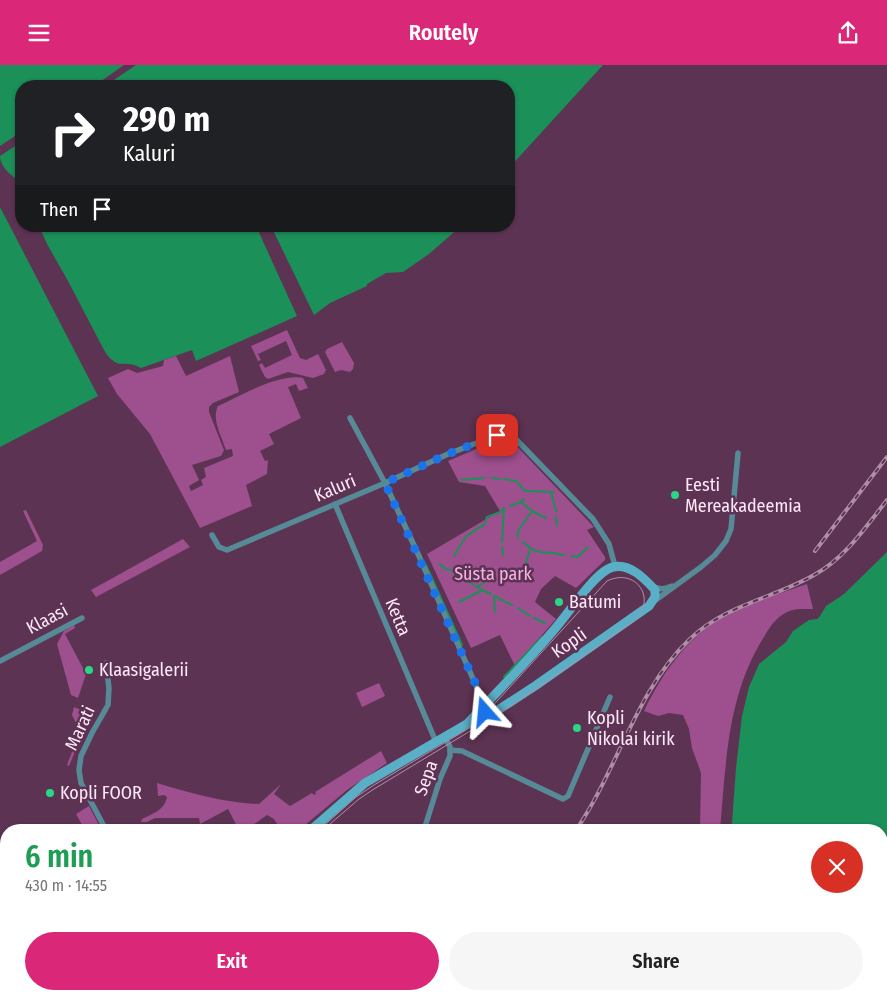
<!DOCTYPE html>
<meta charset="utf-8">
<style>
:root{--surface:#fff;--page:#f6f6f6;--text:#222;--muted:#767676;--accent:#db2777}
body{margin:0;font-family:"Fira Sans Condensed",sans-serif;background:var(--page);color:var(--text);height:100vh;display:flex;flex-direction:column;font-size:19px;white-space:nowrap}
*{box-sizing:border-box;margin:0}
p{font-size:16px;color:var(--muted)}
.icon{flex:none;width:28px;height:28px;fill:none;stroke:currentColor;stroke-width:2;stroke-linecap:round;stroke-linejoin:round}
.map{position:relative;flex:1;overflow:hidden}
.side{position:absolute;left:0px;top:759px;width:888px;height:176px;display:flex;flex-direction:column;background:var(--surface);border-radius:20px 20px 0 0;box-shadow:0 1px 4px #0004}
.side>*{flex:none}
.banner{position:absolute;left:15px;top:15px;width:500px;height:152px;border-radius:20px;box-shadow:0 1px 4px #0004;background:#202124;color:#fff;overflow:hidden}
.pin{position:absolute;display:grid;place-items:center;width:42px;height:42px;color:#fff;margin:-21px;border-radius:10px;box-shadow:0 2px 8px #0006}
.me{position:absolute;width:55px;margin:-28px;rotate:342deg;stroke-linejoin:round;filter:drop-shadow(0 0 4px #0008)}
.turn{display:flex;align-items:center;gap:18px;height:105px;padding:0 25px;font-size:22px}
.turn .icon{width:65px;height:65px;stroke-width:2.5}
.turn b{display:block;font-size:35px;line-height:42px}
.then{display:flex;align-items:center;height:48px;padding:0 25px;background:#0003;gap:10px;font-size:19px}
.round{display:grid;place-items:center;flex:none;width:52px;height:52px;border-radius:26px;background:var(--page)}
.summary{display:flex;align-items:center;justify-content:space-between;height:85px;padding:0 25px}
h1{font-size:30px;font-weight:600;line-height:38px;color:#1e9e55}
.cta{display:flex;gap:10px;margin-top:auto;padding:10px 25px}
.cta a{flex:1;height:58px;border-radius:30px;background:var(--accent);color:#fff;font-size:20px;font-weight:600;line-height:58px;text-align:center}
.cta a+a{background:var(--page);color:var(--text)}
header{display:flex;justify-content:space-between;align-items:center;height:65px;padding:0 25px;background:var(--accent);color:#fff;font-size:22px;font-weight:600}
.map>svg:first-child{display:block}
.green{fill:#9e4f8d}
.water{fill:#1b9058}
.lines{fill:none;stroke-linecap:round;stroke-linejoin:round}
.stream{stroke:#1b9058;stroke-width:2}
.street{stroke:#568a97;stroke-width:5.5}
.secondary{stroke:#59b0c6;stroke-width:9}
.tram{stroke:#af8fa7;stroke-width:1}
.rail-casing{stroke:#af8fa7;stroke-width:4}
.rail{stroke:#5d3353;stroke-width:2;stroke-dasharray:5.5;stroke-linecap:butt}
.route{stroke:#1a73e8;stroke-width:9;stroke-dasharray:0 16.2}
.poi-dot{fill:#28d885;stroke:#5d3353;stroke-width:2}
.labels{text-anchor:middle;stroke-width:5;stroke-linejoin:round;paint-order:stroke}
.poi-label{font-size:18px;fill:#fee8f7;stroke:#5d3353;text-anchor:start}
.street-label{font-size:18px;fill:#fee8f7;stroke:#5d3353}
.park-label{font-size:18px;fill:#f5b4e5;stroke:#5d3353}
</style>
<header><svg class="icon" aria-label="menu" viewBox="0 0 24 24"><path d="M4 6h16M4 12h16M4 18h16"/></svg>Routely<svg class="icon" aria-label="share" viewBox="0 0 24 24"><path d="M12 15V3M7 8l5-5 5 5M5 13v7h14v-7"/></svg></header>
<div class="map">
<svg width="887" height="934" viewBox="0 0 887 934">
<rect width="100%" height="100%" fill="#5d3353"/>
<!-- green -->
<g class="green">
<polygon points="287,265 300,293 306,295 318,289 326,305 324,309 313,313 288,307 268,314 265,312 259,300 262,298 265,303 292,290 286,276 258,289 261,295 258,296 251,281"/>
<polygon points="342,277 354,298 353,304 350,307 341,305 335,307 325,287 327,284"/>
<path d="M176 291 186 311 230 291 239 327 213 338 209 342V347L224 385 221 391 192 400 199 415 189 421 191 426 203 420 201 415 206 412 204 403 233 391 232 384 226 385C222 372 211 354 218 341 240 331 279 308 303 313L308 323 299 326 296 319 288 322 301 353 269 369 274 379 260 386 265 396 268 395 267 409 246 420 252 441 200 463 150 369 117 329 108 313 128 304 137 308 163 301 164 295Z"/>
<polygon points="507,371 594,462 587,465 605,492 605,495 576,523 555,511 541,524 535,537 556,554 515,601 500,570 471,583 427,489 500,446 485,421 459,417 448,396"/>
<polygon points="26,445 43,480 42,486 0,510 0,497 37,476 23,446"/>
<polygon points="183,474 190,482 96,532 91,525"/>
<path d="M807 519 813 544C805 544 794 543 787 547 776 552 769 563 764 572 727 630 726 699 720 765H700L701 708 692 683 689 664 683 650 669 648 658 651 644 646C662 609 685 575 721 553 747 538 779 529 807 519Z"/>
<polygon points="74,560 75,563 65,569 86,609 78,633 71,630 57,579 64,566"/>
<polygon points="379,618 385,631 362,642 356,628"/>
<polygon points="74,642 91,649 69,701 67,700 80,666 72,650"/>
<path d="M381 686 387 698 347 725 299 765H281L274 754 267 750 246 765H239L228 744 200 759 199 753H155L147 757H141L142 754C152 749 165 745 167 732L164 730 158 731 157 718C191 728 224 738 259 739L281 719 274 729 290 741 312 728 314 730 316 729 315 727Z"/>
<polygon points="89,741 101,764 99,765 85,765 76,749"/>
<polygon points="112,929 387,929 386,934 111,934"/>
</g>
<!-- water -->
<g class="water">
<polygon points="0,0 124,0 94,21 21,21 21,67 0,81"/>
<polygon points="136,0 603,0 509,103 509,21 105,21"/>
<path d="M21 77V118C13 111 0 103 0 91Z"/>
<polygon points="0,142 98,331 0,382"/>
<path d="M39 161H256L297 251 196 296 192 285 141 303C124 293 118 308 104 285L68 216 47 179Z"/>
<polygon points="271,161 461,161 429,189 403,207 386,208 367,219 367,221 330,238 314,250"/>
<polygon points="887,487 887,934 737,934 736,929 881,929 881,765 733,765 732,758 736,703 742,651 749,622 759,599 786,577 793,566 809,555 817,554 820,551 826,541 844,529"/>
</g>
<g class="lines">
<!-- stream -->
<g class="stream">
<polyline points="492,413 500,414"/>
<polyline points="504,414 516,416 525,426 554,427"/>
<polyline points="461,415 484,413"/>
<polyline points="551,427 556,446"/>
<polyline points="521,437 532,446 546,453"/>
<polyline points="510,441 521,437 524,434"/>
<polyline points="556,451 557,461"/>
<polyline points="518,473 518,466 532,446"/>
<polyline points="502,477 504,444"/>
<path d="M523 477C539 492 545 485 564 490"/>
<polyline points="502,482 503,490"/>
<path d="M454 491C464 473 465 470 484 460L487 452 500 447 504 443"/>
<polyline points="571,491 578,492 588,482"/>
<polyline points="440,499 445,504 450,505 482,525 491,529"/>
<polyline points="426,500 462,580"/>
<polyline points="524,506 530,484"/>
<polyline points="477,522 488,515 492,509"/>
<polyline points="459,537 481,526"/>
<polyline points="518,543 530,551"/>
<polyline points="495,547 494,531 512,540"/>
<polyline points="534,553 545,558"/>
<polyline points="504,612 542,572"/>
<polyline points="241,929 243,934"/>
<polyline points="260,929 263,930"/>
</g>
<!-- street -->
<g class="street">
<polyline points="350,353 385,418 419,491 485,641"/>
<polyline points="335,439 436,677"/>
<polyline points="212,470 219,482 227,485 385,418 448,389 508,366 593,454 609,479 615,501"/>
<path d="M652 521C660 525 665 524 672 521"/>
<polyline points="653,537 701,502 715,490 726,476 731,464 738,388"/>
<polyline points="0,596 82,553"/>
<polyline points="450,685 462,686 563,734 568,731 610,632"/>
<polyline points="106,765 81,718 79,705 81,691 92,668 108,640 109,623 106,598"/>
<polyline points="424,765 440,714 450,691 450,682 445,672"/>
<polyline points="0,859 6,855"/>
<polyline points="0,876 6,872"/>
<polyline points="436,929 439,934"/>
<polyline points="586,929 586,934"/>
<polyline points="699,929 709,934"/>
<polyline points="47,934 57,929"/>
</g>
<!-- secondary -->
<g class="secondary">
<path d="M311 765 365 718 467 659 498 645 535 621 649 541 655 532V525C645 514 630 498 613 502 595 506 567 551 553 566 526 598 496 628 467 659"/>
<polyline points="67,934 75,929"/>
</g>
<!-- tram -->
<g class="tram">
<path d="M319 765 356 732 374 720 476 659 607 516C636 502 658 534 634 556L500 648 374 724 359 734 323 765"/>
<polyline points="82,934 90,929"/>
</g>
<defs>
<g id="rail">
<polyline points="815,486 887,392"/>
<path d="M576 765C618 704 636 625 690 574 727 539 772 534 814 510 845 493 866 462 887 435"/>
<polyline points="437,934 442,929"/>
</g>
</defs>
<!-- rail casing -->
<use href="#rail" class="rail-casing"/>
<!-- rail -->
<use href="#rail" class="rail"/>
</g>
<g class="lines">
<!-- route -->
<polyline class="route" points="485,647 485,640 385,418 448,389 497,370"/>
</g>
<!-- markers -->
<g class="poi-dot">
<circle cx="675" cy="430" r="5"/>
<circle cx="559" cy="537" r="5"/>
<circle cx="89" cy="605" r="5"/>
<circle cx="577" cy="663" r="5"/>
<circle cx="50" cy="728" r="5"/>
</g>
<g class="labels">
<!-- poi labels -->
<g class="poi-label">
<text x="685" y="426">Eesti<tspan x="685" dy="21">Mereakadeemia</tspan></text>
<text x="569" y="543">Batumi</text>
<text x="99" y="611">Klaasigalerii</text>
<text x="587" y="659">Kopli<tspan x="587" dy="21">Nikolai kirik</tspan></text>
<text x="60" y="734">Kopli FOOR</text>
</g>
<!-- street labels -->
<g class="street-label">
<text transform="translate(335 423) rotate(-23)" y="6">Kaluri</text>
<text transform="translate(398 552) rotate(67)" y="6">Ketta</text>
<text transform="translate(47 554) rotate(-28)" y="6">Klaasi</text>
<text transform="translate(569 578) rotate(-35)" y="6">Kopli</text>
<text transform="translate(80 663) rotate(-65)" y="6">Marati</text>
<text transform="translate(426 713) rotate(-70)" y="6">Sepa</text>
</g>
<!-- park labels -->
<g class="park-label">
<text x="493" y="515">Süsta park</text>
</g>
</g>
</svg>
<div class="pin" style="left:497px;top:370px;background:#d93025"><svg class="icon" aria-label="arrive" viewBox="0 0 24 24"><path d="M6 21V4h12l-3 4 3 4H6"/></svg></div>
<svg class="me" style="left:485px;top:647px" viewBox="-20 -20 40 40"><path d="M0-17L14 15 0 8-14 15z" fill="#1a73e8" stroke="#fff" stroke-width="4"/></svg>
<div class="banner">
<div class="turn"><svg class="icon" aria-label="right" viewBox="0 0 24 24"><path d="M7 20v-9h11M14 6l5 5-5 5"/></svg><div><b>290 m</b>Kaluri</div></div>
<div class="then">Then<svg class="icon" aria-label="arrive" viewBox="0 0 24 24"><path d="M6 21V4h12l-3 4 3 4H6"/></svg></div>
</div>
<section class="side">
<div class="summary"><div><h1>6 min</h1><p>430 m · 14:55</p></div><a class="round" style="background:#d93025;color:#fff"><svg class="icon" aria-label="close" viewBox="0 0 24 24"><path d="M6 6l12 12M18 6L6 18"/></svg></a></div>
<div class="cta"><a>Exit</a><a>Share</a></div>
</section>
</div>
